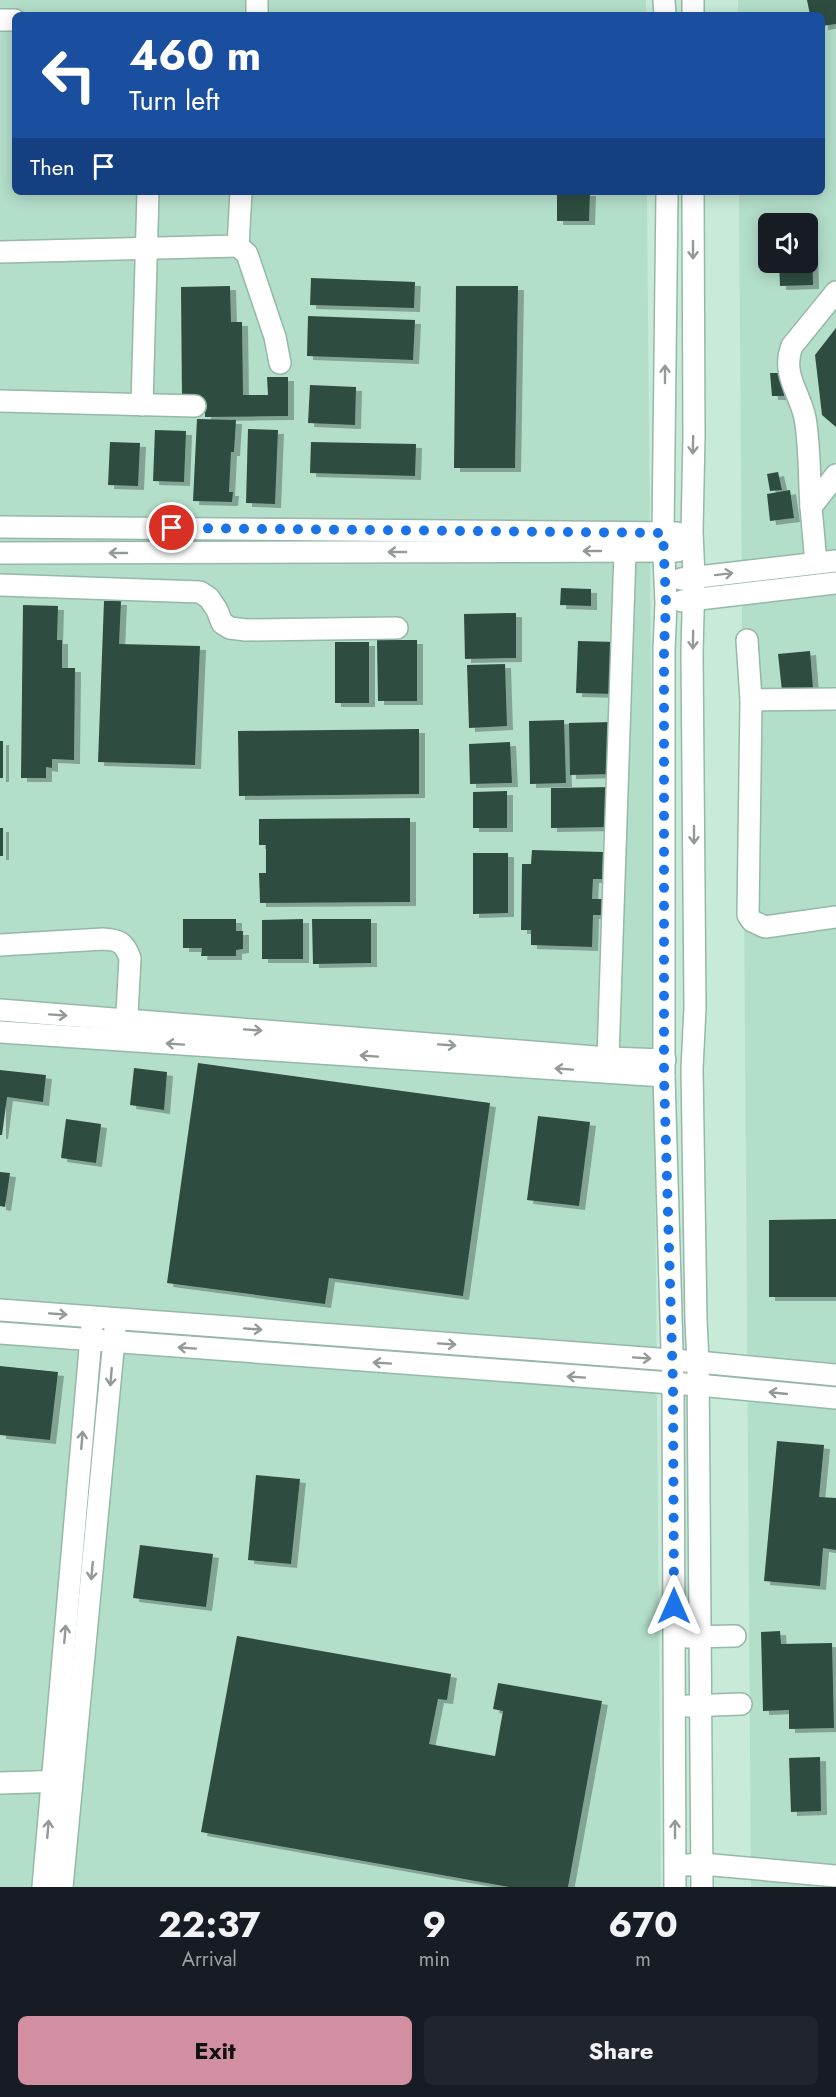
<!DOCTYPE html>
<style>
:root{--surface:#171b24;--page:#20242c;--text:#f1f3f6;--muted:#9ea1a6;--accent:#d28fa2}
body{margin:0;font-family:Jost,sans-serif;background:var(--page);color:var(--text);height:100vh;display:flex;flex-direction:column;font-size:22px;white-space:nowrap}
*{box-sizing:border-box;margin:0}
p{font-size:20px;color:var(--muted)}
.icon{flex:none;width:33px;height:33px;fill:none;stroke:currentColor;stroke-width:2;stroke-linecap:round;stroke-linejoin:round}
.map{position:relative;height:1887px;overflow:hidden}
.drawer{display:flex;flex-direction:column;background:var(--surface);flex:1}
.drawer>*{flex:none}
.top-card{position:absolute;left:12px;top:12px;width:813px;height:183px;border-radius:9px;box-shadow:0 3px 15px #0003;background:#1a4fa0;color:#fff;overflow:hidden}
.buttons{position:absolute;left:758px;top:213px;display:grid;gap:12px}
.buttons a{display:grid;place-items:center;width:60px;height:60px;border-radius:9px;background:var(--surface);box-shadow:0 3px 15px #0003;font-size:30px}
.pin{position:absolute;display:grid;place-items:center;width:51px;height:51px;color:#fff;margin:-26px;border:3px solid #fff;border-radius:50%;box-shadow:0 2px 6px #0007}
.me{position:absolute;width:66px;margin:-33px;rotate:0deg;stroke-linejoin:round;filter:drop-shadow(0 0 4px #0008)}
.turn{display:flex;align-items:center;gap:21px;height:126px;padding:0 18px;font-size:27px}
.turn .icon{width:78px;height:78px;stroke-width:2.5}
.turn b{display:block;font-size:42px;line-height:51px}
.then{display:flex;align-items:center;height:57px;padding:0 18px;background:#0003;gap:12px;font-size:22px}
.eta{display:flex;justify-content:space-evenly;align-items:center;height:102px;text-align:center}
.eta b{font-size:36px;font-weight:700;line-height:42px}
.primary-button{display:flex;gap:12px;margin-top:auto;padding:12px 18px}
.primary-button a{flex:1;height:69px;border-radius:9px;background:var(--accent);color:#111;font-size:24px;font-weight:700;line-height:69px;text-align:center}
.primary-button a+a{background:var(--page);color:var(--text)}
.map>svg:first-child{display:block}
.built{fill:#b3deca;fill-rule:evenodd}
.building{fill:#2e4d3f;filter:url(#shadow)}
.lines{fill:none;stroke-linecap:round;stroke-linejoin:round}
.minor-casing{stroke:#95b8a7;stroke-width:24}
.minor{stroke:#fff;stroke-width:21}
.oneway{stroke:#939996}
.route{stroke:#1a73e8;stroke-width:10;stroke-dasharray:0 18}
</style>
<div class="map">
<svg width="836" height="1887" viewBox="0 0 836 1887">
<defs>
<filter id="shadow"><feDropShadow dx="6" dy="4" stdDeviation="0" flood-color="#0004"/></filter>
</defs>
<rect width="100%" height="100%" fill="#c7ead9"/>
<!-- built -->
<g class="built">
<polygon points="0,0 646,0 646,15 15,15 15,192 647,192 661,1887 0,1887"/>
<path d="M738 0H836V1887H751L739 192H822V15H738ZM768 224H807V262H768Z"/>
</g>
<!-- building -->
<g class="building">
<polygon points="807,0 836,0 836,24 822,26 822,15 810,15"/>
<polygon points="557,192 590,192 589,221 557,221"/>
<polygon points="807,245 812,245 813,285 780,286 779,262 807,262"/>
<polygon points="311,278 415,282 414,308 310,305"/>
<polygon points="230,286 231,322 242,322 243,395 268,395 267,377 288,377 288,416 205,417 205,400 182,400 181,287"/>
<polygon points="456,286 518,286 515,468 454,468"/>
<polygon points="308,316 415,320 413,360 307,356"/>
<polygon points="836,328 836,427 822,415 815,355"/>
<polygon points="770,373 783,373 784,396 772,396"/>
<polygon points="310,385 356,387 355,425 308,423"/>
<polygon points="197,419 236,420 234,452 231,452 229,492 233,492 232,502 193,501"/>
<polygon points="248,429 278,430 275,504 246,503"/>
<polygon points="155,430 186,431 184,482 153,481"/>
<polygon points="110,442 140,443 138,486 108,485"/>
<polygon points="311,442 416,444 415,476 310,473"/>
<polygon points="778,472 782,490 770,491 767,474"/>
<polygon points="790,490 794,518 770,521 767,494"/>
<polygon points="561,588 591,589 591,606 560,605"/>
<polygon points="104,601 121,601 119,644 200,646 195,765 98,762"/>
<polygon points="23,605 58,606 57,640 62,640 62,668 75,668 74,760 52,759 52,768 46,767 46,778 21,778"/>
<polygon points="516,613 516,658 465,659 464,614"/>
<polygon points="377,640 417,640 417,701 378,701"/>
<polygon points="578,641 616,642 615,694 576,693"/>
<rect x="335" y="642" width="34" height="61"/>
<polygon points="810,651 813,688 782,691 778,654"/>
<polygon points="505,664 507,726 469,728 467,665"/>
<polygon points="564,720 566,783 530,784 529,721"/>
<polygon points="613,722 614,774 570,775 569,723"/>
<polygon points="419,729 419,794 239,796 238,731"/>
<rect x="0" y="741" width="3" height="37"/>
<polygon points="510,742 512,783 470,784 469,744"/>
<polygon points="613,787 613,827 551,828 551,788"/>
<polygon points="507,791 507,828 473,828 473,792"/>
<polygon points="410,818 410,902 260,903 259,873 266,873 266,845 259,845 259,819"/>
<rect x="0" y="828" width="3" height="28"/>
<polygon points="532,850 603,852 602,879 593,879 592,899 602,899 601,915 593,915 592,947 531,945 531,930 521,930 522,864 531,864"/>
<polygon points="473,853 508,853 508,913 473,914"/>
<polygon points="183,919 236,919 236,931 243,931 243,949 236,950 236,956 201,956 202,948 183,948"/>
<polygon points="303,919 303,959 262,959 262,920"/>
<polygon points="312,919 371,919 371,963 313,964"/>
<polygon points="198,1063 490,1103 463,1296 329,1278 325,1304 167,1283"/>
<polygon points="134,1068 167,1072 164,1110 130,1105"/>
<polygon points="0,1070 46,1075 43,1102 7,1097 2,1135 0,1135"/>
<polygon points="538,1116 590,1122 579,1206 527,1200"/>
<polygon points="66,1119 101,1124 96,1163 61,1158"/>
<polygon points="0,1172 10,1173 5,1207 0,1206"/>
<polygon points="836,1219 836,1297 769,1297 769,1220"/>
<polygon points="0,1366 58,1372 50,1440 0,1435"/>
<polygon points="777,1441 824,1445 819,1497 836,1498 836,1550 823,1548 820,1586 764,1581"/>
<polygon points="256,1475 300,1479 291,1564 248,1560"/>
<polygon points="140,1545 213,1554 206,1607 133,1598"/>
<polygon points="780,1631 781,1644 832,1643 834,1728 789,1729 789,1710 763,1711 761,1632"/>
<polygon points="237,1636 451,1674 447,1700 438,1699 429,1744 495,1756 503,1711 493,1709 498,1683 602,1701 568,1887 509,1887 201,1832"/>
<polygon points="820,1757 821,1811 791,1812 789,1758"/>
</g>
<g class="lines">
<defs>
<g id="minor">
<polyline points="664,0 665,15"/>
<polyline points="693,0 693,15"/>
<polyline points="257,15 257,0"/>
<polyline points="0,20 15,20"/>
<polyline points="667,192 663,533 666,603 664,650 664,1076 673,1385 675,1887"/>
<polyline points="693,192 694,436 692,532 694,577 692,652 695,1008 692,1069 696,1321 698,1362 702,1887"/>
<polyline points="238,246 247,254 275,337 280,363"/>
<polyline points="0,252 238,246 241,192"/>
<polyline points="0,401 195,406"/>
<polyline points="142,405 148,192"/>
<path d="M811 507C809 478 810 446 805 418 800 393 781 374 792 346L836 292"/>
<polyline points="0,527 677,533"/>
<polyline points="0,553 677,551"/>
<polyline points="816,563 811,507 836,475"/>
<polyline points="681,579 836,561"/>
<polyline points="0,585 200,592 209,598 217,610 222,623 230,628 246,630 397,628"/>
<polyline points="682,601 836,583"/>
<polyline points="747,640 751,700 748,915 752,921 765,927 836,917"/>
<polyline points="751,700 836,699"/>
<path d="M0 945 103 939C119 940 124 942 130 958L126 1033"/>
<polyline points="0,1010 608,1058 665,1060"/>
<polyline points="0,1032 664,1076"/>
<polyline points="608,1058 625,552"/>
<polyline points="0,1310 698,1362 836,1375"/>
<polyline points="0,1333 698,1385 836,1398"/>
<polyline points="687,1637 735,1636"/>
<polyline points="687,1706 741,1704"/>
<polyline points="0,1783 65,1781"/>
<polyline points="687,1865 702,1864 836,1876"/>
<polyline points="43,1887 92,1326"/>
<polyline points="62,1887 115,1329"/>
</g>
</defs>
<!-- minor casing -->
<use href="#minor" class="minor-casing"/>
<!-- minor -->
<use href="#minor" class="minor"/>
</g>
<!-- one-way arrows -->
<defs><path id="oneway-shaft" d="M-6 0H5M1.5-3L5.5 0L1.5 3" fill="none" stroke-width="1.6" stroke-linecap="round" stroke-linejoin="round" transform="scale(1.5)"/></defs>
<g class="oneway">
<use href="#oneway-shaft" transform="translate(693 250) rotate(90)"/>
<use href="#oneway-shaft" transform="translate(665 374) rotate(-90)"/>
<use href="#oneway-shaft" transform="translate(693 445) rotate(91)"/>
<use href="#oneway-shaft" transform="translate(592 551) rotate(180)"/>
<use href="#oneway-shaft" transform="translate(397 552) rotate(180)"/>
<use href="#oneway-shaft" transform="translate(118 553) rotate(180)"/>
<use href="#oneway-shaft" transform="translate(724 574) rotate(-7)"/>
<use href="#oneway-shaft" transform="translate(693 640) rotate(91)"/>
<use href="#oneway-shaft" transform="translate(694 835) rotate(90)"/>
<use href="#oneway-shaft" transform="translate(58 1015) rotate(4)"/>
<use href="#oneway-shaft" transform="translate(253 1030) rotate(4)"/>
<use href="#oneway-shaft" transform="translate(175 1044) rotate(-176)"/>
<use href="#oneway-shaft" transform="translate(447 1045) rotate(4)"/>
<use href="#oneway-shaft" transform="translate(369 1056) rotate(-176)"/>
<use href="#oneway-shaft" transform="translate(564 1069) rotate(-176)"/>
<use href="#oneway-shaft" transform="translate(58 1314) rotate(4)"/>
<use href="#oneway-shaft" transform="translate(253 1329) rotate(4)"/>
<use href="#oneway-shaft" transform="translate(447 1344) rotate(4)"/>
<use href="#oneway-shaft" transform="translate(187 1348) rotate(-176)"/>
<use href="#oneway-shaft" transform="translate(642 1358) rotate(4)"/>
<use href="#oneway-shaft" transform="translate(382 1363) rotate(-176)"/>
<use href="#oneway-shaft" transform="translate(111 1377) rotate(95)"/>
<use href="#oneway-shaft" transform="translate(576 1377) rotate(-176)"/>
<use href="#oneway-shaft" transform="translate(778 1393) rotate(-174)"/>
<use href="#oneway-shaft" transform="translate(82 1440) rotate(-85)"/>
<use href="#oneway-shaft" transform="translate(92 1571) rotate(95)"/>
<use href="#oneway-shaft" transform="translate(65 1634) rotate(-85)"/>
<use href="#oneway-shaft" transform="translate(48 1829) rotate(-85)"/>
<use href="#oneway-shaft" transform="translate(675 1829) rotate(-90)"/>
</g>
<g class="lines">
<!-- route -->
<polyline class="route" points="172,528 663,533 666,603 664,650 664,1076 673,1385 674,1606"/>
</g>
</svg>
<div class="buttons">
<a><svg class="icon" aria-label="sound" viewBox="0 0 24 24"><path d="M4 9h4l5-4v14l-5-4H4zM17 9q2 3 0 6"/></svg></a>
</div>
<div class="pin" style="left:172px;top:528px;background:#d93025"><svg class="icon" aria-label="arrive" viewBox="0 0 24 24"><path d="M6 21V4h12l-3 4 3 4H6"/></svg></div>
<svg class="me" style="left:674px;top:1606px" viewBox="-20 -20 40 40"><path d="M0-17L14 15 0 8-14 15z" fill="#1a73e8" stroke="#fff" stroke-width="4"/></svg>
<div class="top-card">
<div class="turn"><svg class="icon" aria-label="left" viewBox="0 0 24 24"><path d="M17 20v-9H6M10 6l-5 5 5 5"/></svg><div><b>460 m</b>Turn left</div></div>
<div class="then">Then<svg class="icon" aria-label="arrive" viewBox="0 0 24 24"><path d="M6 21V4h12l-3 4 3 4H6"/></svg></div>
</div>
</div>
<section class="drawer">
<div class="eta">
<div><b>22:37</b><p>Arrival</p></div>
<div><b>9</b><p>min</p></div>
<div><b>670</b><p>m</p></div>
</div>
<div class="primary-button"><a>Exit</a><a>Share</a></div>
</section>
